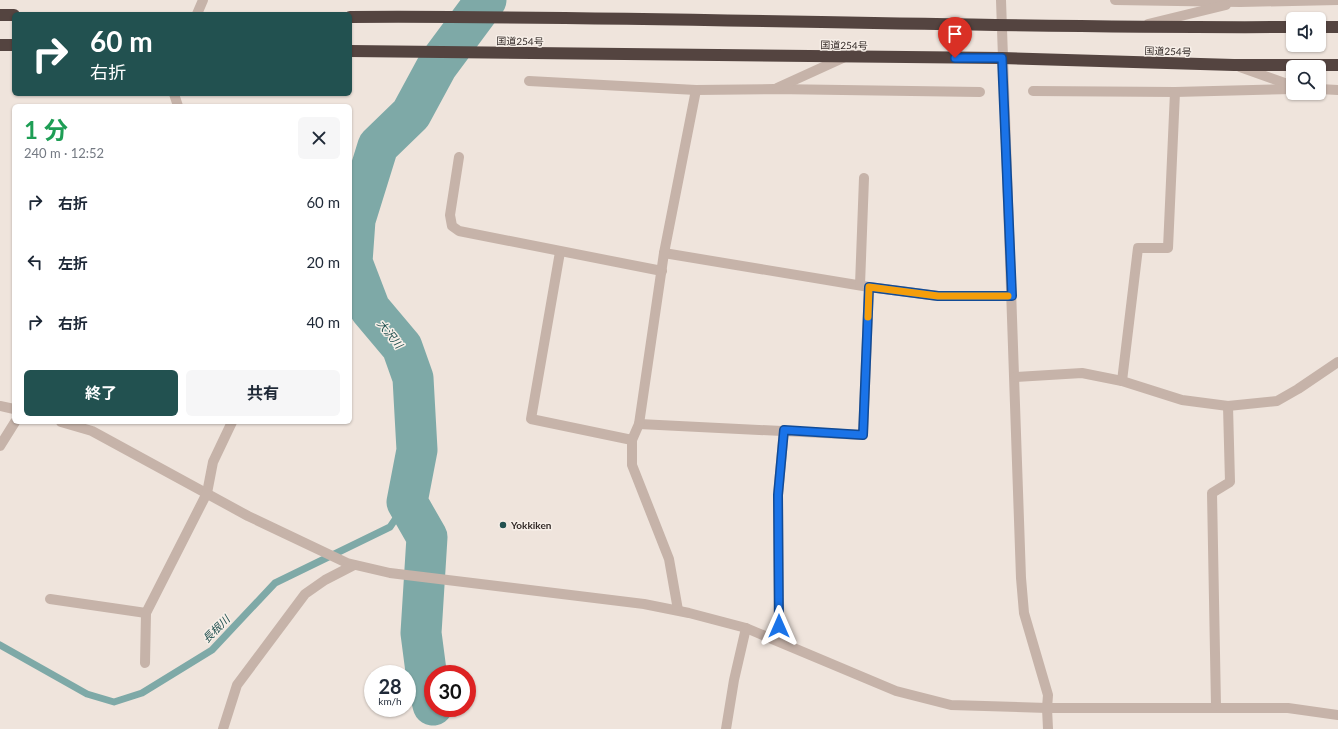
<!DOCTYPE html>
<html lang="ja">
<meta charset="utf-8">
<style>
:root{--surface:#fff;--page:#f6f6f7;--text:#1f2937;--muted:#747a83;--accent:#225150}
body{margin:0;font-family:Lato,"Noto Sans JP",sans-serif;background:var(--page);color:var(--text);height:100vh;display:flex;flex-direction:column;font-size:15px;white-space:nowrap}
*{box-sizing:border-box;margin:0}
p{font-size:13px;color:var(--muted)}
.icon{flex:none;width:22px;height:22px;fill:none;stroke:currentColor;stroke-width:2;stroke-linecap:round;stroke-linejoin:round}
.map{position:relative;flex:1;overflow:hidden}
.side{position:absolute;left:12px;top:104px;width:340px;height:320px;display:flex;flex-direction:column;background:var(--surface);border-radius:6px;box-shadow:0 1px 3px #0004}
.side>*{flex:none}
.banner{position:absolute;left:12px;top:12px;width:340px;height:84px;border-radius:6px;box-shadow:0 1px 3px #0004;background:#225150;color:#fff;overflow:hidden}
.controls{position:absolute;left:1286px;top:12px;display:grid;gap:8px}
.controls a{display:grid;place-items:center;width:40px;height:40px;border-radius:6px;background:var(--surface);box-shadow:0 1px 3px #0004;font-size:20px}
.speed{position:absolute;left:364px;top:665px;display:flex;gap:8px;font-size:20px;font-weight:700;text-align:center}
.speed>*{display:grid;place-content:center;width:52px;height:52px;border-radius:50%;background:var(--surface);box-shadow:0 1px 3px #0004;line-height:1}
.speed small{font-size:10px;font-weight:400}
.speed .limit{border:6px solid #d22;background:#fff;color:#111}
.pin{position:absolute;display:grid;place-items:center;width:34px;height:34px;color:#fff;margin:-41px -17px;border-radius:50% 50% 50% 0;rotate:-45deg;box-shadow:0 0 4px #0007}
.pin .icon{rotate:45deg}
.me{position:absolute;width:44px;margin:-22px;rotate:0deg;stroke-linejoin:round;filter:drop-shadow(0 0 3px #0008)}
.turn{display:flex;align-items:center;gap:14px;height:84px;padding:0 12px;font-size:18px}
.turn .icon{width:52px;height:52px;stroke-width:2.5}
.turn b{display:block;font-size:28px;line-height:34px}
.round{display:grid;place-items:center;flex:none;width:42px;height:42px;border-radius:6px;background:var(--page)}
.head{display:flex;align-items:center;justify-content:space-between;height:68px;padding:0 12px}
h1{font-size:24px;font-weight:700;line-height:30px;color:#1e9e55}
.cta{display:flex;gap:8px;margin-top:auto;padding:8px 12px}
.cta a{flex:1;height:46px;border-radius:6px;background:var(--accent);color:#fff;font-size:16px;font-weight:700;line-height:46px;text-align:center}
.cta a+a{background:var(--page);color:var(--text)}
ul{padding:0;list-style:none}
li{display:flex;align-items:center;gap:12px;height:60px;padding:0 12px}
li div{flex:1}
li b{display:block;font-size:15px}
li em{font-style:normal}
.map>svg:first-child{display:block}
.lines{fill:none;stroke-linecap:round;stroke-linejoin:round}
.stream{stroke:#7ea9a7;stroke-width:7}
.river{stroke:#7ea9a7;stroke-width:41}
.minor{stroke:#c6b3a9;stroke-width:10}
.highway{stroke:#544440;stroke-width:12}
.route-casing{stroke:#114b97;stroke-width:10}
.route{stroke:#1a73e8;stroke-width:7}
.slow{stroke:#f59e0b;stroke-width:7}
.poi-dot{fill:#225150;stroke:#f7efe8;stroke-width:1.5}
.labels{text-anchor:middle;stroke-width:3;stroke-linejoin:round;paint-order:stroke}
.street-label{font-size:10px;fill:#342b28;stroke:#f7efe8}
.poi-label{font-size:10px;font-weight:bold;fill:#342b28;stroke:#f7efe8;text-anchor:start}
.water-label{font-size:11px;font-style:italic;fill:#225150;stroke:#f7efe8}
</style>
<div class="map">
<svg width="1338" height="729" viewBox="0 0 1338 729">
<rect width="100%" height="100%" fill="#efe4dc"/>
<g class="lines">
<!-- stream -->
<polyline class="stream" points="0,645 87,694 114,702 142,693 212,650 275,583 390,527 407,502"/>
<!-- river -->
<polyline class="river" points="433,705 427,679 421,633 427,537 407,502 417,450 413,378 402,347 370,309 352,262 355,220 378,146 411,114 437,66 486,0"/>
<!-- minor -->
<g class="minor">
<polyline points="1001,0 1021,578 1024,613 1048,695 1047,708 1048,729"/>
<polyline points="1115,0 1240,2 1338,0"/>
<polyline points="197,14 203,0"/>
<polyline points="1148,24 1226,5"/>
<polyline points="1240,67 1293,86"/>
<polyline points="529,81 696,90 774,89 980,92"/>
<polyline points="777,88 845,57"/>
<polyline points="1319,89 1338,90"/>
<polyline points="1033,91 1175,92 1293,89"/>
<polyline points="174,94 178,106"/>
<polyline points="459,157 450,215 452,226 459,231 662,271"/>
<polyline points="560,252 531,419 632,440"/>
<polyline points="664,253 869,287 938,296 1011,296"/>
<polyline points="860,285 864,178"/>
<polyline points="1015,377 1082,373 1122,381 1182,400 1228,406 1277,401 1298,389 1338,362"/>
<polyline points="1122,381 1138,248 1168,248 1175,92"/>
<polyline points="0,406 14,409"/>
<polyline points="61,422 92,431 248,516 347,563 390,573 644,604 689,613 746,628 896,691 951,705 1047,708 1288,708 1338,715"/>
<polyline points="639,424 863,435 869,287"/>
<polyline points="0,446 15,422"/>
<polyline points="50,599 146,613"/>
<polyline points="678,610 669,559 632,465 632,440 639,424 664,253 696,90"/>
<polyline points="779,641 778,495 784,430"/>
<polyline points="145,663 146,613 207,493 213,462 232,422"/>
<polyline points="1216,706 1212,493 1230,482 1228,406"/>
<polyline points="223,729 237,685 305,594 325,580 354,565"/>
<polyline points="726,729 734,680 746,628"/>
</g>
<!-- highway -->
<g class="highway">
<polyline points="0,15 14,15"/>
<path d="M350 17C664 15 979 29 1293 27"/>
<polyline points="1319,27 1338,27"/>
<polyline points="0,45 14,45"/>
<polyline points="350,51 1002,58 1234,65 1338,65"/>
</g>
</g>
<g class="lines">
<defs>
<polyline id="route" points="779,626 778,495 784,430 863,435 869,287 938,296 1012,296 1002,58 955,58"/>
</defs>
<!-- route casing -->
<use href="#route" class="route-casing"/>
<!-- route -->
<use href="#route" class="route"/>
<!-- slow -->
<polyline class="slow" points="868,317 869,287 938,296 1008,296"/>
</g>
<!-- markers -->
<circle class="poi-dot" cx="503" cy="525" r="4"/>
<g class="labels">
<!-- street labels -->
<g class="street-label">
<text transform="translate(520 41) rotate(1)" y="4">国道254号</text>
<text transform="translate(844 45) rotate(1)" y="4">国道254号</text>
<text transform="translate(1168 51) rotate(2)" y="4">国道254号</text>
</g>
<!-- poi labels -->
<g class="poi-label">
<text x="511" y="529">Yokkiken</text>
</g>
<!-- water labels -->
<g class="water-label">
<text transform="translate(390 334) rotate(51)" y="4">大沢川</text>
<text transform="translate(216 629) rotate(-45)" y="4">長根川</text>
</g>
</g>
</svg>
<div class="controls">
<a><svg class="icon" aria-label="sound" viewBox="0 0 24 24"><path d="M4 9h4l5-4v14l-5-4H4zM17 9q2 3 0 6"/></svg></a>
<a><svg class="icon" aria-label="search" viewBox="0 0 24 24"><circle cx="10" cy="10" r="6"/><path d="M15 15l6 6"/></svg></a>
</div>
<div class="speed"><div>28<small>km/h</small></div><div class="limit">30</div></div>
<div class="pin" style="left:955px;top:58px;background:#d93025"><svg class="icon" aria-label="arrive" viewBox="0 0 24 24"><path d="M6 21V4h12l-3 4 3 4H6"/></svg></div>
<svg class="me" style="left:779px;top:626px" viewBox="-20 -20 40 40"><path d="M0-17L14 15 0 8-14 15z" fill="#1a73e8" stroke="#fff" stroke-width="4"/></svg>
<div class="banner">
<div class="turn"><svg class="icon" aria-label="right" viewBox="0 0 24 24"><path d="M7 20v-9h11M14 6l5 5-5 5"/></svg><div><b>60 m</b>右折</div></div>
</div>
<section class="side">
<div class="head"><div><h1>1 分</h1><p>240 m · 12:52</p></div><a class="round"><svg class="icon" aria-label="close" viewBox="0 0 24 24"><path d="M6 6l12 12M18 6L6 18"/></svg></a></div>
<ul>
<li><svg class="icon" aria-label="right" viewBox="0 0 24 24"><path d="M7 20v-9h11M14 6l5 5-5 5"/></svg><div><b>右折</b></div><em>60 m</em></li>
<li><svg class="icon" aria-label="left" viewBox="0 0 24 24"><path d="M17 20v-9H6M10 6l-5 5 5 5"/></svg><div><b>左折</b></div><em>20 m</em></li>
<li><svg class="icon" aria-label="right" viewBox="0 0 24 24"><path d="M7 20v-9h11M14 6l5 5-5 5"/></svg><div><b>右折</b></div><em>40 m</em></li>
</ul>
<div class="cta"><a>終了</a><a>共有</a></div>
</section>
</div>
